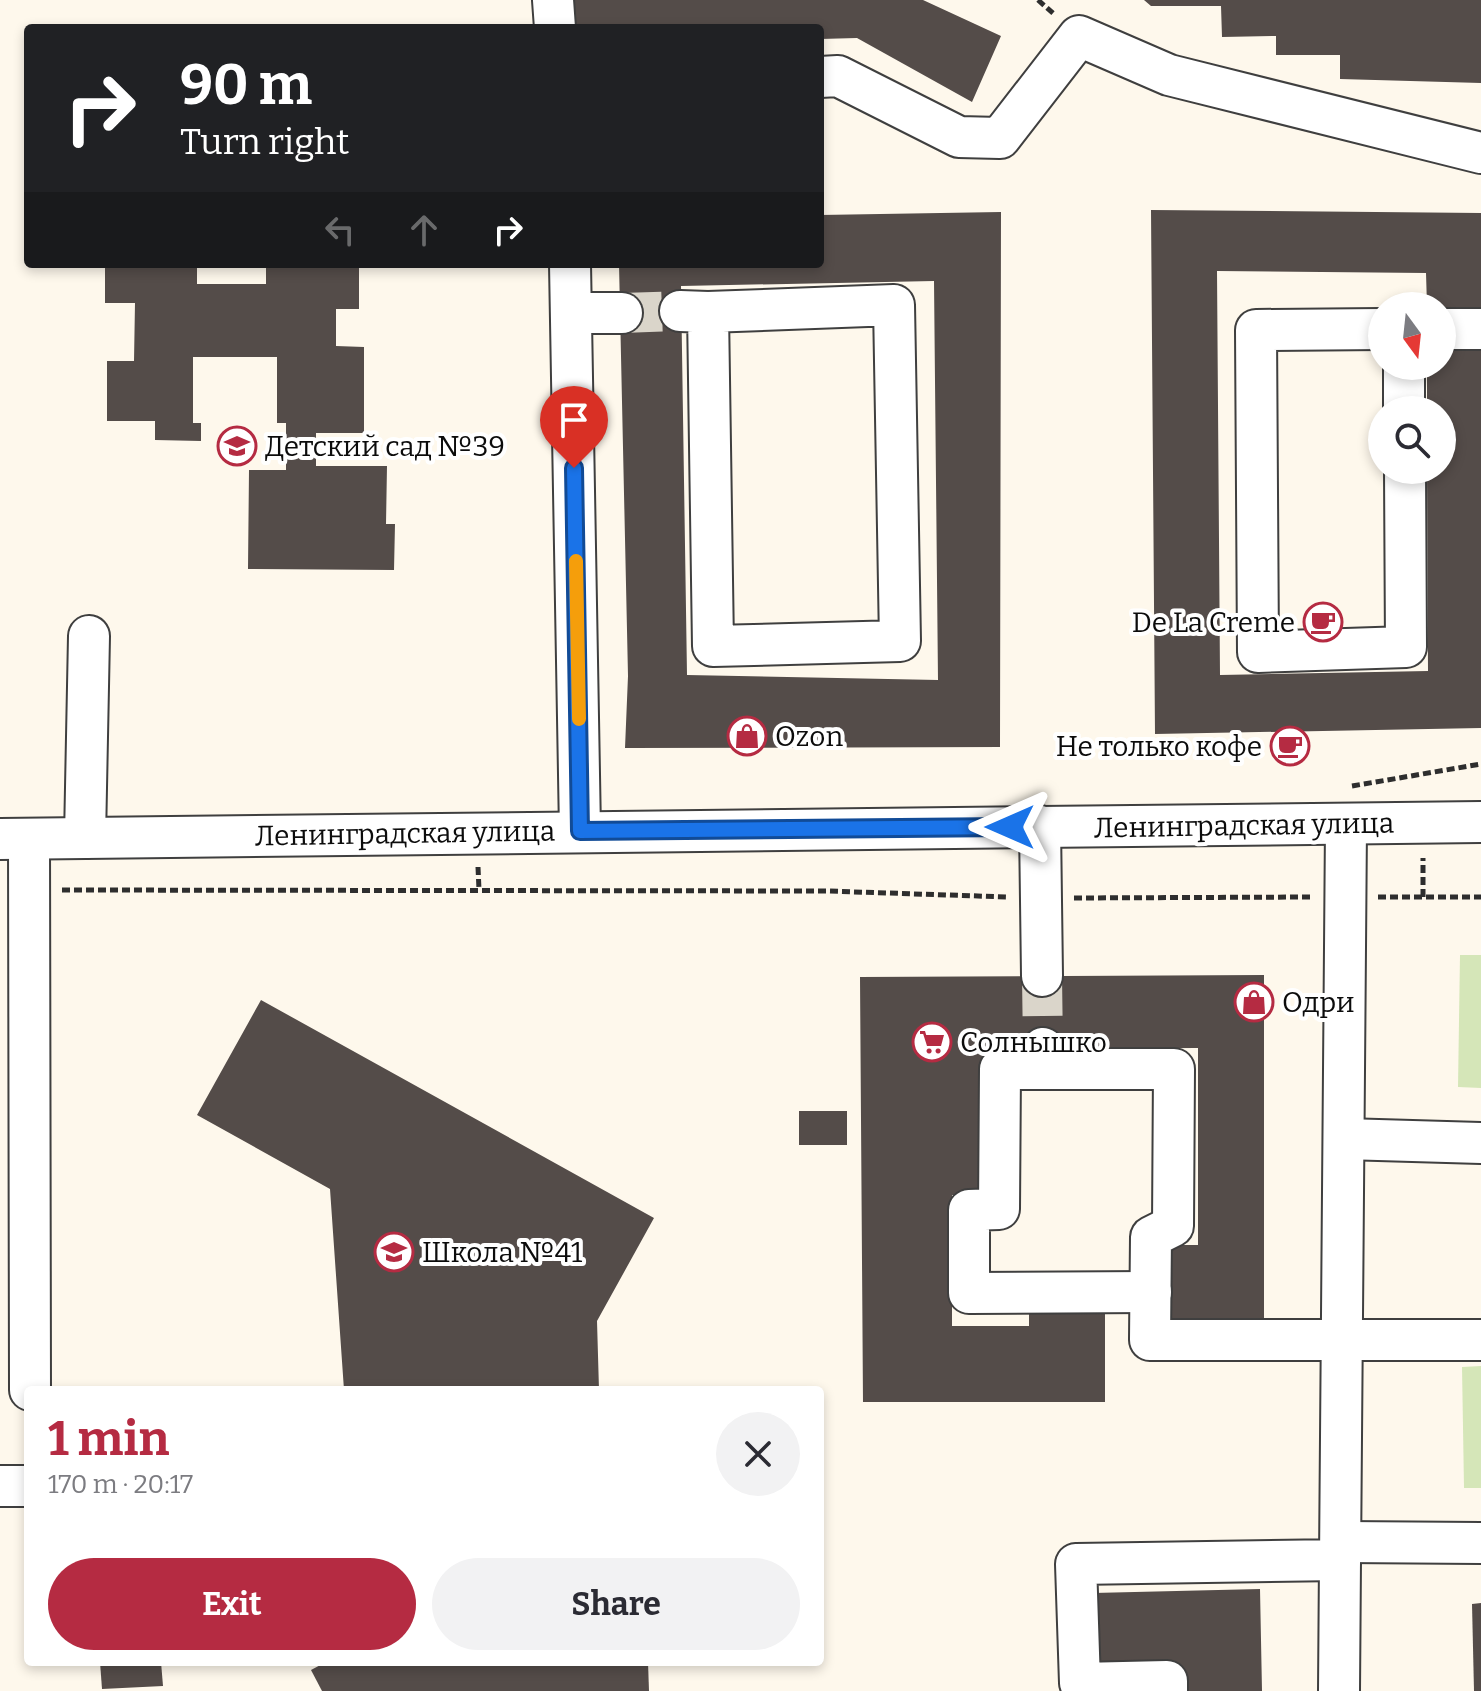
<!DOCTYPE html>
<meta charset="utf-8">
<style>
:root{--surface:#fff;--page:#f2f2f3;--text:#2b2b33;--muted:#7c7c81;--accent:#b52b42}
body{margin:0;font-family:Bitter,serif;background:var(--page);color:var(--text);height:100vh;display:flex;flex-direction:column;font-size:30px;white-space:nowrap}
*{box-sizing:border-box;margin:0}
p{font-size:26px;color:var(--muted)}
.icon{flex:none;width:44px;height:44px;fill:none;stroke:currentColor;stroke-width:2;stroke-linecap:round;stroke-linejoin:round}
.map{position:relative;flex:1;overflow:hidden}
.panel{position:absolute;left:24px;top:1386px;width:800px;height:280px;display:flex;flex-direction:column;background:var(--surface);border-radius:8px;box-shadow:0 4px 12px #0003}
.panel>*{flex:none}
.top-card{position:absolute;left:24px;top:24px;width:800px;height:244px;border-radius:8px;box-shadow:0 4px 12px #0003;background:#202124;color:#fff;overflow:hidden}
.needle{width:52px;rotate:165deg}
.fabs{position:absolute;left:1368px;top:292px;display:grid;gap:16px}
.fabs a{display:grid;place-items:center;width:88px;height:88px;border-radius:50%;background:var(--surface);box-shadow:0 4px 12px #0003;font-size:40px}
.pin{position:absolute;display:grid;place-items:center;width:68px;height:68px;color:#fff;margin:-82px -34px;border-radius:50% 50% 50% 0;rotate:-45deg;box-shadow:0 0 8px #0007}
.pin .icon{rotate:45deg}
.me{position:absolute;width:88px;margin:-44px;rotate:270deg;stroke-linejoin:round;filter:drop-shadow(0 0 6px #0008)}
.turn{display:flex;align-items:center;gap:28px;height:168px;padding:0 24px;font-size:36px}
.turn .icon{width:104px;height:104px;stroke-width:2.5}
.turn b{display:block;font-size:56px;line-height:68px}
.lanes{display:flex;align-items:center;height:76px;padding:0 24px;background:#0003;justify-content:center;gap:40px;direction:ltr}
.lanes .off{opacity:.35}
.round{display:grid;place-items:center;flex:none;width:84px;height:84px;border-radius:42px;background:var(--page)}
.headline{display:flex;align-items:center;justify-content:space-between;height:136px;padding:0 24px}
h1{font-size:48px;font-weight:700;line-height:60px;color:var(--accent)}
.cta{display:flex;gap:16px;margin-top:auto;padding:16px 24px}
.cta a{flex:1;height:92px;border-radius:48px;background:var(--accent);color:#fff;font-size:32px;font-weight:700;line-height:92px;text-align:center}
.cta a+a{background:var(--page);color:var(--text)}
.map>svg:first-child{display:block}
.green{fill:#d5e6b8}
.building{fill:#544c49;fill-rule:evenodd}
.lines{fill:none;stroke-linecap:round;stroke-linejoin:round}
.minor-tunnel{stroke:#dad5ca;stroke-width:40;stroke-dasharray:40 20;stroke-linecap:butt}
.minor-casing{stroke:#3f3f3f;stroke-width:44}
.path{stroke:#2e2e2e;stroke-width:5;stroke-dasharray:8 4;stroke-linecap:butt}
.minor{stroke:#fff;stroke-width:40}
.route-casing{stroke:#114b97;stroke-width:20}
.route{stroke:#1a73e8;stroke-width:14}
.slow{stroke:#f59e0b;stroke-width:14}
.labels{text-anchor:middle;stroke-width:8;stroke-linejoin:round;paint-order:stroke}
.poi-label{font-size:28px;fill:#0c0c0c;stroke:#fff;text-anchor:start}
.street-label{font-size:28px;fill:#0c0c0c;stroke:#fff}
</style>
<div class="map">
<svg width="1481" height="1691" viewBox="0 0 1481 1691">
<rect width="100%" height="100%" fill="#fef8ec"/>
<!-- green -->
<g class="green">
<polygon points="1460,955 1481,955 1481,1088 1458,1087"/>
<polygon points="1481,1366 1481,1488 1464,1488 1462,1367"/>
</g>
<!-- building -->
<g class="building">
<polygon points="574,0 923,0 1001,36 972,102 857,38 820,39 820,28 575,28"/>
<polygon points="1144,0 1481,0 1481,83 1340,79 1340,55 1276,55 1276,36 1222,37 1221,6 1151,6"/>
<path d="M1151 210 1481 213V728L1155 734ZM1217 271 1426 273 1427 306H1442V366H1427V410H1442V470H1427L1428 671 1220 675Z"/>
<path d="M1001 212 1000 747 625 748 628 676 619 264H820V215ZM934 281 938 680 687 675 681 286Z"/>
<polygon points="105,264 197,264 197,284 266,284 266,264 359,264 359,309 336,309 336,346 364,347 364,433 316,433 316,466 387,466 386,524 395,524 394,570 248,569 249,470 286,470 286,423 277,423 277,357 193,357 193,423 201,423 201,441 155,440 155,421 107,421 107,361 134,361 135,303 105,303"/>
<polygon points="1264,975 1264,1323 1168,1323 1168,1245 1198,1245 1198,1048 985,1049 985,1196 952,1195 952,1326 1029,1326 1029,1301 1105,1301 1105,1402 863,1402 860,977"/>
<polygon points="261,1000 654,1218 597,1321 599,1390 344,1390 330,1189 197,1115"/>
<rect x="799" y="1111" width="48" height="34"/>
<polygon points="1260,1589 1262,1691 1186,1691 1185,1671 1094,1673 1093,1593"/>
<polygon points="1481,1603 1481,1691 1474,1691 1472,1604"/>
<polygon points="100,1662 161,1662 163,1686 102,1689"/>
<polygon points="326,1662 648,1662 649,1691 322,1691 311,1670"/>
</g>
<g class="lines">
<!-- minor-tunnel -->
<g class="minor-tunnel">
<polyline points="622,313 680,311"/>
<polyline points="1042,976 1043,1048"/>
</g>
<defs>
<g id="minor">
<polyline points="553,0 555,28"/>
<polyline points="820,77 838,76 959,137 1000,138 1079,36 1169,75 1481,153"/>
<polyline points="570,264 580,831"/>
<polyline points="680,311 708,312 713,646 900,641 894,305 708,312"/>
<polyline points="571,313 622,313"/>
<polyline points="1382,329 1256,330 1258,652 1406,647 1405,470"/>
<polyline points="1442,329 1481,329"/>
<polyline points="1404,366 1404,410"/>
<polyline points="1040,826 1042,976"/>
<polyline points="85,838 89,636"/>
<polyline points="0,839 1481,822"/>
<polyline points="29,839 30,1390"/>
<polyline points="1043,1048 1045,1069 1174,1069 1173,1226 1151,1237 1150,1340 1481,1340"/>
<polyline points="1045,1069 1000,1069 999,1209 969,1210 969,1293 1151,1292"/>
<polyline points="1344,1139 1481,1143"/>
<polyline points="0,1486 28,1486"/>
<polyline points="1343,1542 1481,1543"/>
<polyline points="1167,1691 1167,1681 1080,1683 1076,1564 1340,1560 1346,825"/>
<polyline points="1339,1691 1340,1560"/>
</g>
</defs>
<!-- minor casing -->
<use href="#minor" class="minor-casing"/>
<!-- path -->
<g class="path">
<polyline points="1038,0 1055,15"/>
<polyline points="1352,786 1481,764"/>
<polyline points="478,867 479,890"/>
<polyline points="62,890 827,891 1008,897"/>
<polyline points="1378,897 1481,897"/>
<polyline points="1423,897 1423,858"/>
<polyline points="1074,898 1312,897"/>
</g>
<!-- minor -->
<use href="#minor" class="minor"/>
</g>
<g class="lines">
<defs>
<polyline id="route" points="574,468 580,831 1010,827"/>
</defs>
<!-- route casing -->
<use href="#route" class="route-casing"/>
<!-- route -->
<use href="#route" class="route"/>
<!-- slow -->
<polyline class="slow" points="576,561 579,719"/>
</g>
<!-- icons -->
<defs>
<symbol id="school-ring" viewBox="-11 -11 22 22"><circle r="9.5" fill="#fff" stroke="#b52b42" stroke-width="1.5"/><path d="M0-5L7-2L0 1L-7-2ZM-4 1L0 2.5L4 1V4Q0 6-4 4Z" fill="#b52b42"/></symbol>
<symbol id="cafe-ring" viewBox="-11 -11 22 22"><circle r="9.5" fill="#fff" stroke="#b52b42" stroke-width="1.5"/><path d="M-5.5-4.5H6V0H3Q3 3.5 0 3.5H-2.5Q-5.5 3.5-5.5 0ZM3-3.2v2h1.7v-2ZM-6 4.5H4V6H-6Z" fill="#b52b42"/></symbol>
<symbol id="shop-ring" viewBox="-11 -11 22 22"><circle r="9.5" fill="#fff" stroke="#b52b42" stroke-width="1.5"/><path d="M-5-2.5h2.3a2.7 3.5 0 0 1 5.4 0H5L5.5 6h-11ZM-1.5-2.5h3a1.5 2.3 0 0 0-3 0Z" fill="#b52b42"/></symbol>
<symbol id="supermarket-ring" viewBox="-11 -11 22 22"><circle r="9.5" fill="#fff" stroke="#b52b42" stroke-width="1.5"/><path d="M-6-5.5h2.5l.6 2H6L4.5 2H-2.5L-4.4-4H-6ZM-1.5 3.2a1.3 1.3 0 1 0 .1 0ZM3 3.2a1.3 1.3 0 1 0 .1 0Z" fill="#b52b42"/></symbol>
</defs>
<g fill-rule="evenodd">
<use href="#school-ring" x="215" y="424" width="44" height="44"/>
<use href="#cafe-ring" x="1301" y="600" width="44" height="44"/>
<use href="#shop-ring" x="725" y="714" width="44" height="44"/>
<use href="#cafe-ring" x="1268" y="724" width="44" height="44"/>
<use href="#shop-ring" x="1232" y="980" width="44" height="44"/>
<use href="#supermarket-ring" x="910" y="1020" width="44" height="44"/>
<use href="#school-ring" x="372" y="1230" width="44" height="44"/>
</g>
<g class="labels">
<!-- poi labels -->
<g class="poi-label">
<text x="265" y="456">Детский сад №39</text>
<text x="1295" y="632" text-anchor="end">De La Creme</text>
<text x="775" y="746">Ozon</text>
<text x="1262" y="756" text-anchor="end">Не только кофе</text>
<text x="1282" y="1012">Одри</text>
<text x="960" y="1052">Солнышко</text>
<text x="422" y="1262">Школа №41</text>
</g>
<!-- street labels -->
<g class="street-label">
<text transform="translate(1244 825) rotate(-1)" y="10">Ленинградская улица</text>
<text transform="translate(405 833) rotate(-1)" y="10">Ленинградская улица</text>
</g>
</g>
</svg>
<div class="fabs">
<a><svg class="needle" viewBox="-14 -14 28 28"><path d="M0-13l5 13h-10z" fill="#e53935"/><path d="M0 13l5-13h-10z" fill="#7c7c81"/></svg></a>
<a><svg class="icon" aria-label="search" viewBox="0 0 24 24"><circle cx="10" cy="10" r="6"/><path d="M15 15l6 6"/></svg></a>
</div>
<div class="pin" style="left:574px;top:468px;background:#d93025"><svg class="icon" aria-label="arrive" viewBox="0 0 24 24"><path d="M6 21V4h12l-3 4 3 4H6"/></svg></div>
<svg class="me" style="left:1010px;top:827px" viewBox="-20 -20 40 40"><path d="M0-17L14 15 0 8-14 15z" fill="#1a73e8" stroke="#fff" stroke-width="4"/></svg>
<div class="top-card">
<div class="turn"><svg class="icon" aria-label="right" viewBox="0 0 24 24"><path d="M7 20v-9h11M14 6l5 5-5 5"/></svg><div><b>90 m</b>Turn right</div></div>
<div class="lanes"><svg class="icon off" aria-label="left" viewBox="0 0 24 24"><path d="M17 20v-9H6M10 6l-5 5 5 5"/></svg><svg class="icon off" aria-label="ahead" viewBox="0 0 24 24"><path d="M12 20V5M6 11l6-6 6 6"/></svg><svg class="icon" aria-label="right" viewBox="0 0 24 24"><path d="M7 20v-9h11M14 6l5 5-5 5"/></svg></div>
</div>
<section class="panel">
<div class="headline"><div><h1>1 min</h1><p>170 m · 20:17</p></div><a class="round"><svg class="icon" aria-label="close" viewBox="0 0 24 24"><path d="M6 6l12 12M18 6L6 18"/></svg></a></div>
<div class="cta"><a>Exit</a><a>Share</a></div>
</section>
</div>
